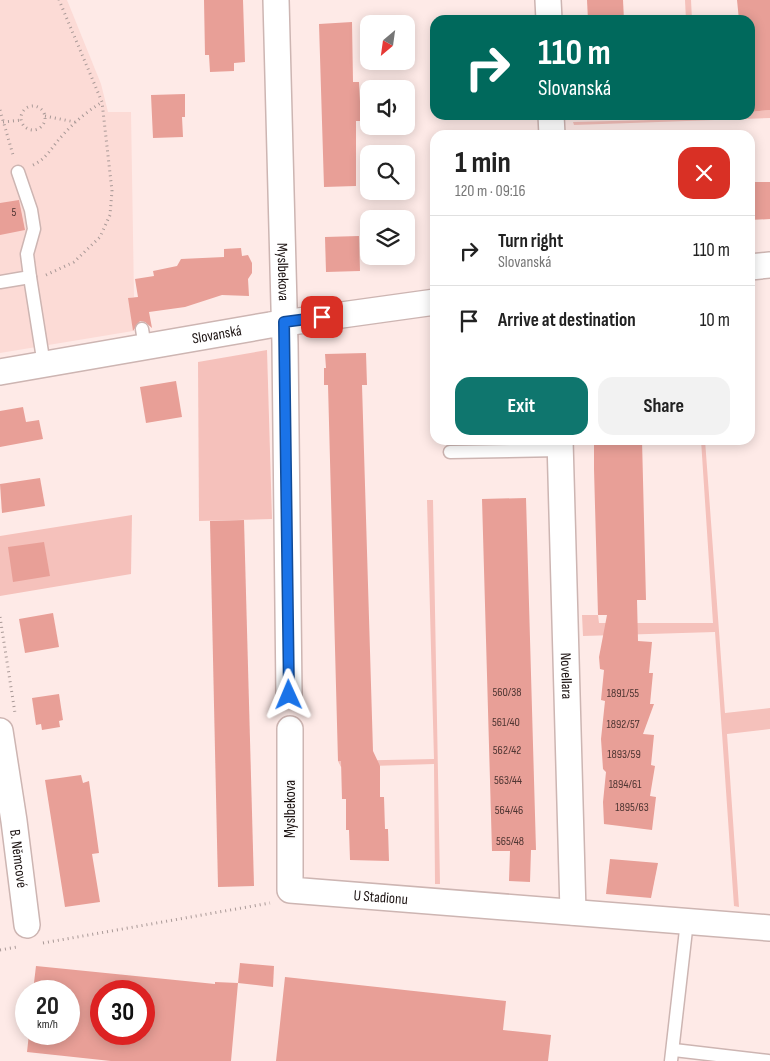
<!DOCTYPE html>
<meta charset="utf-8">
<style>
:root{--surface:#fff;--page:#f2f2f2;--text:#222;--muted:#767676;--line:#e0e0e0;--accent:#0f766e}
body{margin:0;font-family:"Sofia Sans Condensed",sans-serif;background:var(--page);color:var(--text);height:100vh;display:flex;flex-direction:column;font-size:19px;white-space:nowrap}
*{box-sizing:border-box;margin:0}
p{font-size:16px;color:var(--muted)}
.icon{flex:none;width:28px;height:28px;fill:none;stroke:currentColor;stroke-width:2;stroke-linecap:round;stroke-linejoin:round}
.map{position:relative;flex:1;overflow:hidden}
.panel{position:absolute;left:430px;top:130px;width:325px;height:315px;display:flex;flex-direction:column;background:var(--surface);border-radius:15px;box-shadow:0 2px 12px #0003}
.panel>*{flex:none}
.guide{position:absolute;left:430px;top:15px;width:325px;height:105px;border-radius:15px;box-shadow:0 2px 12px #0003;background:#00695c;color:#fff;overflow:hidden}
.needle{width:32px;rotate:209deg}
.tools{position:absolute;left:360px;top:15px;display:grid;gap:10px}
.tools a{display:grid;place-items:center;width:55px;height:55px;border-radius:10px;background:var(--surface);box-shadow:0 2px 12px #0003;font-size:25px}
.speed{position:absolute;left:15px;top:980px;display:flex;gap:10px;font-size:25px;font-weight:700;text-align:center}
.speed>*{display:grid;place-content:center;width:65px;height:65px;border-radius:50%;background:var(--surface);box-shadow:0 2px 12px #0003;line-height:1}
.speed small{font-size:12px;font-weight:400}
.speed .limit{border:8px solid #d22;background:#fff;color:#111}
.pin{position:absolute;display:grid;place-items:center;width:42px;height:42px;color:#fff;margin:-21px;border-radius:10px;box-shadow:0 2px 8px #0006}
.me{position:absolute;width:55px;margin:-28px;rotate:359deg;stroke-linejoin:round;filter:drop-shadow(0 0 4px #0008)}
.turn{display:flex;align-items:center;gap:18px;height:105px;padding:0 25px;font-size:22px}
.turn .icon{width:65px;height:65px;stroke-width:2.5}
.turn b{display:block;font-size:35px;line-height:42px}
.round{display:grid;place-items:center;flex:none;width:52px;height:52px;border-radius:15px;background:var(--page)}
.headline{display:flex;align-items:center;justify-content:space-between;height:85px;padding:0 25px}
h1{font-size:30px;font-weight:700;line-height:38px}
.action{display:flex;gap:10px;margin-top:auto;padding:10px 25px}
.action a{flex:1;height:58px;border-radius:15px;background:var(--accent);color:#fff;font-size:20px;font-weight:700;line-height:58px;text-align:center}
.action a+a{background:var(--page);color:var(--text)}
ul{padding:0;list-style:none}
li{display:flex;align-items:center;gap:15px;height:70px;padding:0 25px;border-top:1px solid var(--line)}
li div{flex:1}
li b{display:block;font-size:19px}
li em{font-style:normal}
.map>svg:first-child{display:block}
.built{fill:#fcdbd6}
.green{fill:#f5c1bb}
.building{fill:#e89f97;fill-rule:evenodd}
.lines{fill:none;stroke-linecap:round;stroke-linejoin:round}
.lane-casing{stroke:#cdb5b2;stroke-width:15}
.street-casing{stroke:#cdb5b2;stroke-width:28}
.path{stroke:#a99997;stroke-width:3;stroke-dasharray:1 4;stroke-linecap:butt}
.lane{stroke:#fff;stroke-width:12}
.street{stroke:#fff;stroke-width:25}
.route-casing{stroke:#114b97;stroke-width:12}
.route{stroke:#1a73e8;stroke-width:9}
.labels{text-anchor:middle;stroke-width:4;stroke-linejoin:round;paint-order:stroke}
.number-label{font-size:12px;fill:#4f3633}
.street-label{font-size:15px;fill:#1c1312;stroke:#fcfcfc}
</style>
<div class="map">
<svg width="770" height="1061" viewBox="0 0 770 1061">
<rect width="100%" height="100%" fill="#feeae7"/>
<!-- built -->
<polygon class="built" points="0,0 67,0 101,84 108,112 131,112 134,297 129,298 133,331 0,353"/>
<!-- green -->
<g class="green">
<polygon points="685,0 691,0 692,20 686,20"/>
<polygon points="770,110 770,118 574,125 573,122 690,119 690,115 750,115 750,112"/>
<polygon points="267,350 272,519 199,521 198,362"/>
<polygon points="701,440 705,440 725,713 770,708 770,729 727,734 739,907 734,906 715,632 583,636 582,615 598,615 599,623 713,623"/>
<polygon points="427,500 433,500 440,884 435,884 434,764 341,767 338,761 434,759"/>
<polygon points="132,515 131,574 0,596 0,536"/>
</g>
<!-- building -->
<g class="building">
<polygon points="204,0 243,0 245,62 234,63 234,71 210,72 209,55 205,55"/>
<polygon points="587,0 623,0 624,20 588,20"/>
<polygon points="737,0 770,0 770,110 750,112 750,20 739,20"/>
<polygon points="352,22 353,82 359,82 361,121 356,121 356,186 324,187 319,24"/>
<polygon points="185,94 185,117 182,117 183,137 153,138 151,95"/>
<polygon points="750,182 770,182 770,219 750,220"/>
<polygon points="19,200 25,230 0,235 0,203"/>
<polygon points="359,236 360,271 326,272 325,237"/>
<polygon points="241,248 242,256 248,255 252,263 252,273 248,279 249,296 222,295 185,307 149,312 152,328 145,322 140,321 133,331 128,298 138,297 135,279 154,276 153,271 177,266 181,259 224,257 224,249"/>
<polygon points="366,353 367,385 362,385 373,751 380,766 380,797 384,797 385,829 388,829 389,861 350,860 349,830 346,830 346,799 342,799 341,761 338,761 328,385 324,385 324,368 326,368 325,354"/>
<polygon points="176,381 182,417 146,423 140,387"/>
<polygon points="23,407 26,422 39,420 43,439 0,447 0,411"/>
<polygon points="598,440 642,440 646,600 637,600 638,641 652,642 649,673 653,673 650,704 654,704 643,734 654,735 651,765 655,766 650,796 656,797 652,830 604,824 603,802 606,772 603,769 601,739 605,701 601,700 604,670 600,669 599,657 607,615 598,615 594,469 594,444 598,444"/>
<polygon points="40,478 45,506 2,513 0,484"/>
<polygon points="526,498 536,850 531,850 530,882 509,881 510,851 492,851 482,499"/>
<polygon points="244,520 254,886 218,887 210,521"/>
<polygon points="44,542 50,576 13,582 8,547"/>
<polygon points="53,613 59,647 25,653 19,619"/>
<polygon points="59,694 63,720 59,721 60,727 42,730 41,724 36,725 32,698"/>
<polygon points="81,775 83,783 89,781 99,853 92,854 100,902 65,907 45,780"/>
<polygon points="610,859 658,863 651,898 606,894"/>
<polygon points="240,963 274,966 273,987 238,983"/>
<path d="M36 966 215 984V982L238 983 231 1061H111L27 1052 29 1034H69V991H33ZM101 991H144V1034H101Z"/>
<polygon points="285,977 506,1001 503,1030 551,1035 548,1061 276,1061"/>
</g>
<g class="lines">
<defs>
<g id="lane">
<polyline points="30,277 44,365"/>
<polyline points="0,282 30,277 27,254 34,229 31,210 18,172"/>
<polyline points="142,329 145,347"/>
<polyline points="450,452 561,450"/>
<polyline points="674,1050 768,1061"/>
<polyline points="671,1061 687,921"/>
</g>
<g id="street">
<path id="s1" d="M276 0 285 344 289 695"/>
<polyline points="548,0 549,20"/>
<polyline points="551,115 552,135"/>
<polyline points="750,267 770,265"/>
<path id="s2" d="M0 372 270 325 435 302"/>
<path id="s3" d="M560 440 573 912"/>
<path id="s4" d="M290 729V890L770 928"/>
<path id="s5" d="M0 731 14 821 27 925"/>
</g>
</defs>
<!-- lane casing -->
<use href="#lane" class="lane-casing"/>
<!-- street casing -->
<use href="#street" class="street-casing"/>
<!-- path -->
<g class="path">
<circle cx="33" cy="118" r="12"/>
<polyline points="0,110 13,155"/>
<polyline points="45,116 75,122"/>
<polyline points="3,122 22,120"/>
<path d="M33 165C48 158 52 146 63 135 74 122 88 111 102 102"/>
<polyline points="46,275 74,262 100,237 110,215 112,191 102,102 59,0"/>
<polyline points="0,617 15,713"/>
<polyline points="43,943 270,903"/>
<polyline points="0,950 17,947"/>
</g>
<!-- lane -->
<use href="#lane" class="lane"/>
<!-- street -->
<use href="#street" class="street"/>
</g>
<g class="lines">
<defs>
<polyline id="route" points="289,695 284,322 322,317"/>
</defs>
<!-- route casing -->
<use href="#route" class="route-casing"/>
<!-- route -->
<use href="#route" class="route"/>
</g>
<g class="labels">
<!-- number labels -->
<g class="number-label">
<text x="14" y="216">5</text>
<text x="507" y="696">560/38</text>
<text x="623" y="697">1891/55</text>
<text x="506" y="726">561/40</text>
<text x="623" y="728">1892/57</text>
<text x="507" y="754">562/42</text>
<text x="624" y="758">1893/59</text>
<text x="508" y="784">563/44</text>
<text x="625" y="788">1894/61</text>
<text x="632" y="811">1895/63</text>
<text x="509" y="814">564/46</text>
<text x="510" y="845">565/48</text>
</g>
<!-- street labels -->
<g class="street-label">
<text dy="5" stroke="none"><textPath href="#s1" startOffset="272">Myslbekova</textPath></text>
<text dy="5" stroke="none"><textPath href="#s2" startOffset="220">Slovanská</textPath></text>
<text dy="5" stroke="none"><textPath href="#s3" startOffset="236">Novellara</textPath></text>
<text transform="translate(290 809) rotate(-90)" y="5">Myslbekova</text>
<text dy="5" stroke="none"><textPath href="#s5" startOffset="129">B. Němcové</textPath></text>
<text dy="5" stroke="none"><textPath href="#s4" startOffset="252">U Stadionu</textPath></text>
</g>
</g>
</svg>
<div class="tools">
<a><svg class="needle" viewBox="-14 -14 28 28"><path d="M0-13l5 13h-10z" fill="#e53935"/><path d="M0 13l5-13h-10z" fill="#767676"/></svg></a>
<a><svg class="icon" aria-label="sound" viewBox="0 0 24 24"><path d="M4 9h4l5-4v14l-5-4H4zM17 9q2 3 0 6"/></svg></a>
<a><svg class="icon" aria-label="search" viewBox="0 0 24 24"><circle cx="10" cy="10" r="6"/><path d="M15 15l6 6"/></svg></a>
<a><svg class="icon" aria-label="layers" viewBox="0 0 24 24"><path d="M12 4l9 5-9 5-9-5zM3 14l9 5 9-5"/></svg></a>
</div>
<div class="speed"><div>20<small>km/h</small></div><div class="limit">30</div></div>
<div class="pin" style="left:322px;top:317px;background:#d93025"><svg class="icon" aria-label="arrive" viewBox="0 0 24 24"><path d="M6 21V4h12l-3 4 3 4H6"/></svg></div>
<svg class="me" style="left:289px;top:695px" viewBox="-20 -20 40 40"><path d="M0-17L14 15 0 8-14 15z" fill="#1a73e8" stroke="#fff" stroke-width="4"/></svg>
<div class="guide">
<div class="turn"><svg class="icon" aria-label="right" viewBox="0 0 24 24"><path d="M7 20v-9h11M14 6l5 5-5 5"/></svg><div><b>110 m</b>Slovanská</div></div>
</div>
<section class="panel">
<div class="headline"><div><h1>1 min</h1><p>120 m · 09:16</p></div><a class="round" style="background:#d93025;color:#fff"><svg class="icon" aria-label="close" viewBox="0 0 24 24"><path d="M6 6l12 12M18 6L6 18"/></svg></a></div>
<ul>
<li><svg class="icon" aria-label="right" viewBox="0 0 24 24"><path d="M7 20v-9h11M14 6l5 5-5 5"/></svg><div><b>Turn right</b><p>Slovanská</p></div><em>110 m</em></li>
<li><svg class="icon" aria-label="arrive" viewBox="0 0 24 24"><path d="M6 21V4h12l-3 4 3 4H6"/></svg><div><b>Arrive at destination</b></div><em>10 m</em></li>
</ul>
<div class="action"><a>Exit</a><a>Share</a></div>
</section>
</div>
